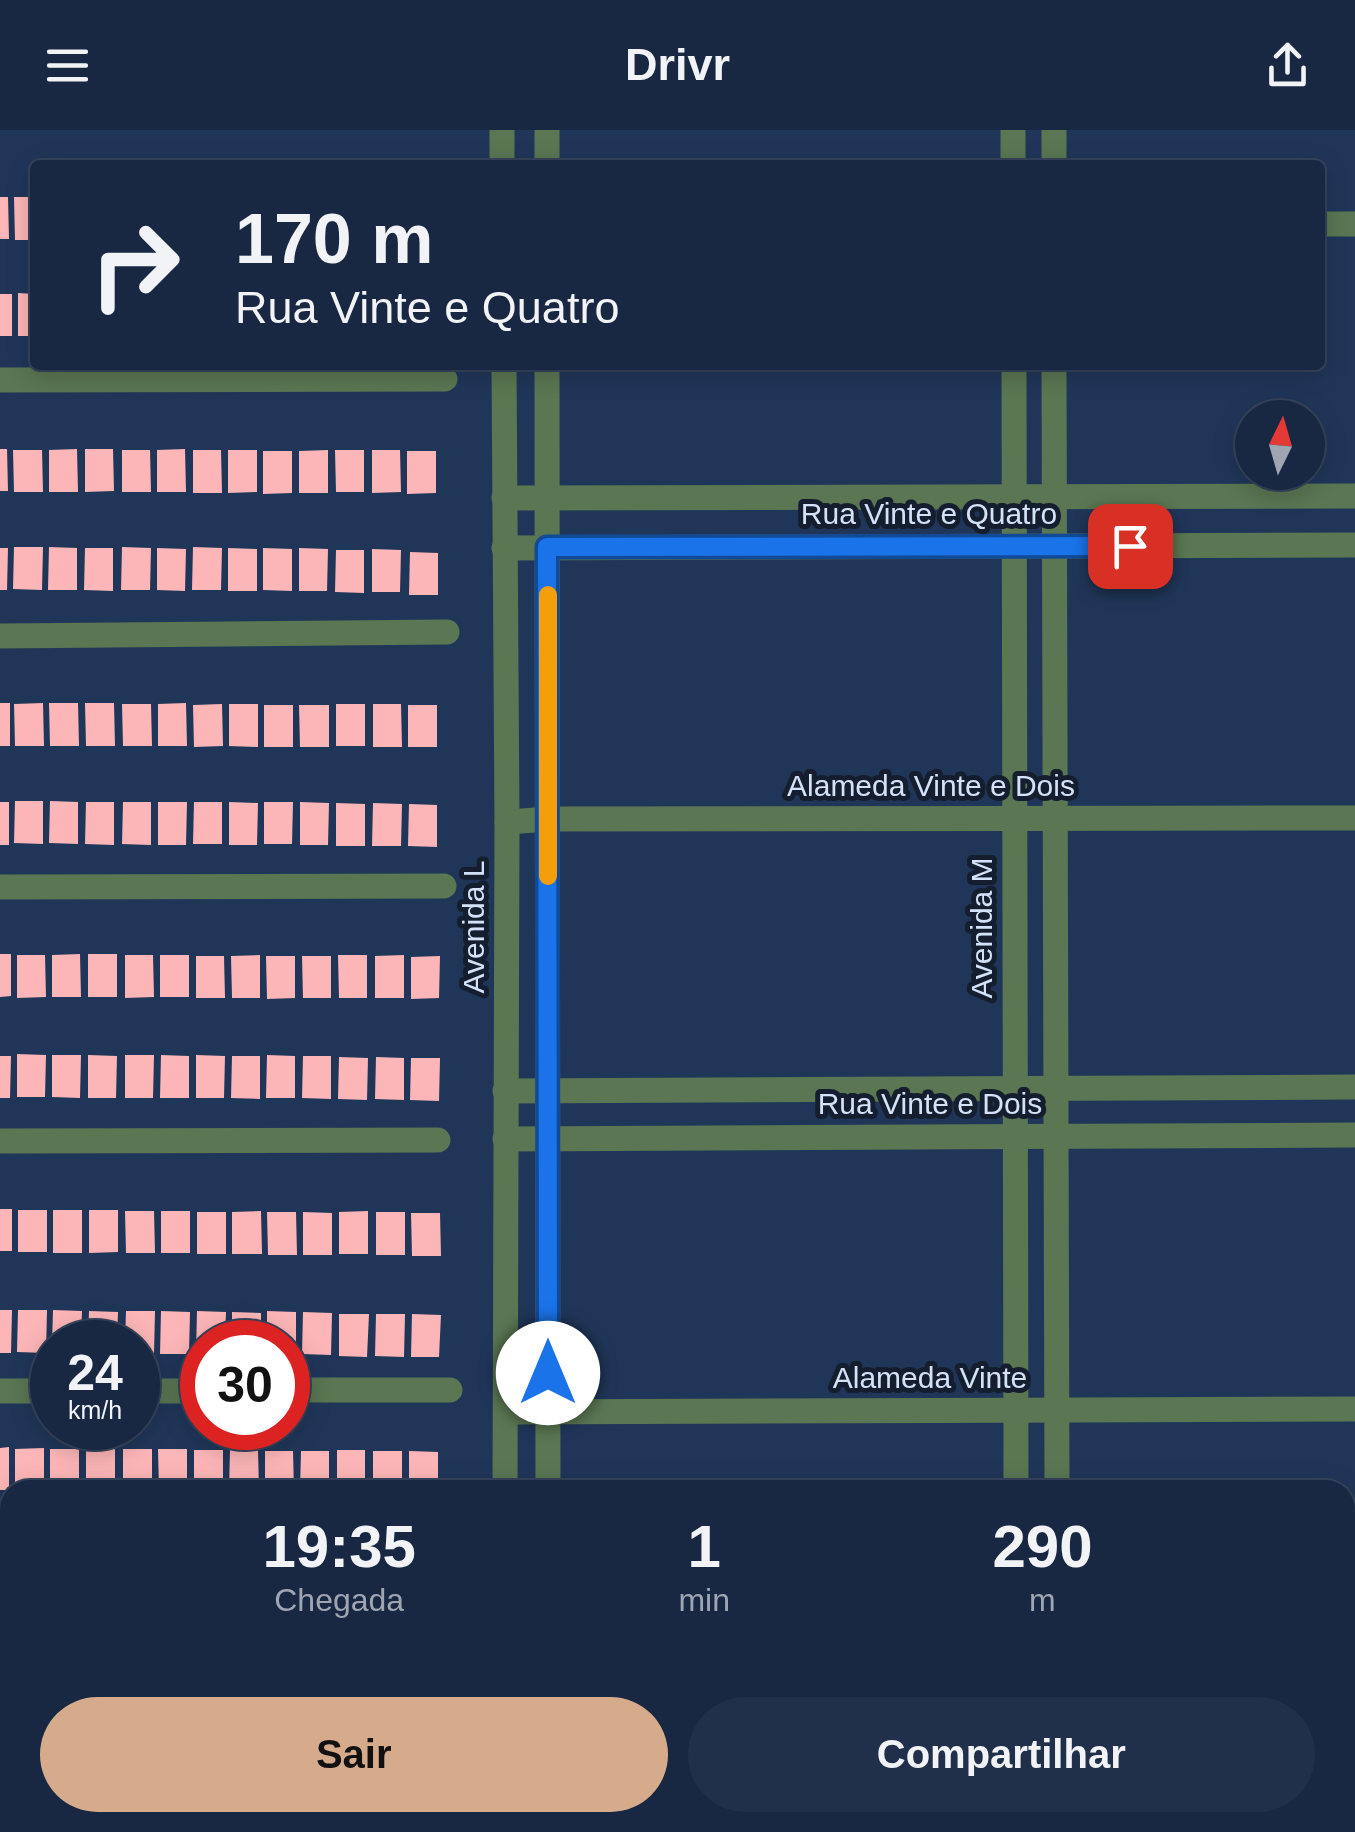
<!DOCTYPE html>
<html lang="pt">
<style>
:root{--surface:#182843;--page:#21304a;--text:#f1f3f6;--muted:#9fa6b2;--line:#36445c;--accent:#d6ab8b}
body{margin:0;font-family:Arial,sans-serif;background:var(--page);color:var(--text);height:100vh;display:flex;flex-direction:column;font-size:38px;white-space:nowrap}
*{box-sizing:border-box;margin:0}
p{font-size:32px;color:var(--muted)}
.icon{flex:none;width:55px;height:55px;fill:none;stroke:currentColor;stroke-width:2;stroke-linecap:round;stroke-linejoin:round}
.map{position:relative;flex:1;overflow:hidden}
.details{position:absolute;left:0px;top:1350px;width:1355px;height:352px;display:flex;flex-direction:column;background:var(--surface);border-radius:30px 30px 0 0;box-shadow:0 5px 25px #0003,0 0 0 2px var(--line)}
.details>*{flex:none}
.banner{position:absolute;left:30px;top:30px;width:1295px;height:210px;border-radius:10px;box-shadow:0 5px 25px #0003,0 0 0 2px var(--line);background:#182843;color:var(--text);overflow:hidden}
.needle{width:65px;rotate:5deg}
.controls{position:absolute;left:1235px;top:270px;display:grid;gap:20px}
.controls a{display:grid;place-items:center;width:90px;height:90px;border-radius:50%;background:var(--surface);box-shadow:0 5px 25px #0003,0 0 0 2px var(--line);font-size:50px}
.speed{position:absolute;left:30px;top:1190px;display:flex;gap:20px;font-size:50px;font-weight:700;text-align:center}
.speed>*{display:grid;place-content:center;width:130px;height:130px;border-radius:50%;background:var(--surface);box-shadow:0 5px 25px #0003,0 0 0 2px var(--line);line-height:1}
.speed small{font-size:25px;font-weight:400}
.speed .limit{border:15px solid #d22;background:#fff;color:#111}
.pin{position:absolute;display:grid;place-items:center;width:85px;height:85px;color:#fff;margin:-42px;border-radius:20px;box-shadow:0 5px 15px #0006}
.me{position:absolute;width:110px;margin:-55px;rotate:0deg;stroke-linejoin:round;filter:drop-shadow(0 0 8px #0008)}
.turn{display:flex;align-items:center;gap:35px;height:210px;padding:0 40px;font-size:45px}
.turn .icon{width:130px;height:130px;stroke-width:2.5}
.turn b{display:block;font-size:70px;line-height:85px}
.eta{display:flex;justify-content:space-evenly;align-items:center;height:170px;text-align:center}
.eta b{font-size:60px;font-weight:700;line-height:70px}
.primary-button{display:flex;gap:20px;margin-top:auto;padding:20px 40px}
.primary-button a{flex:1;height:115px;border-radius:60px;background:var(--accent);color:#111;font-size:40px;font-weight:700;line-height:115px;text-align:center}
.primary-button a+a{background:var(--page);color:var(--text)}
header{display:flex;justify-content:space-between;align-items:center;height:130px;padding:0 40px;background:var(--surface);font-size:45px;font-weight:700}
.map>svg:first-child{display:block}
.green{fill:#785b29}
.building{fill:#fdb6b7}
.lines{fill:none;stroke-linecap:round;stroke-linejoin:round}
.path{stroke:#6c7f9d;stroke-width:6;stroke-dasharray:8 8;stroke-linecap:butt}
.minor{stroke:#5a7652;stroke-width:25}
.route-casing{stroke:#114b97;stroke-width:25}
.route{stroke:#1a73e8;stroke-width:18}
.slow{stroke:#f59e0b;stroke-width:18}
.labels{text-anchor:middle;stroke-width:10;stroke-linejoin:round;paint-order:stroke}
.street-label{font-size:30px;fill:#d3e2f8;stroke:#141e2e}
</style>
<header><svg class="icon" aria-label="menu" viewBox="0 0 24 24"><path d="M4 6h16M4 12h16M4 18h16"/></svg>Drivr<svg class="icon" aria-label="share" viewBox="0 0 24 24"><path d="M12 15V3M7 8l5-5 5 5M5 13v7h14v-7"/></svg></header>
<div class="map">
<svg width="1355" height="1702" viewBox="0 0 1355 1702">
<rect width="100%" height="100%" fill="#203659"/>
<!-- green -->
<polygon class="green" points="1267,1692 1267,1702 1018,1702 1018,1693"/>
<!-- building -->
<g class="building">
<polygon points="0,67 8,67 9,109 0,109"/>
<polygon points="14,67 35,67 35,110 15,110"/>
<polygon points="18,163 35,164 35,206 18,206"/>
<rect x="0" y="164" width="12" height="42"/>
<polygon points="0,319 7,319 8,361 0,361"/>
<polygon points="77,319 78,362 49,362 49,320"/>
<polygon points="85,319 113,319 114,361 85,362"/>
<polygon points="185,319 186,362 157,362 157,320"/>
<polygon points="13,320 42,320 43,362 14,362"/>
<polygon points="122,320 150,320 151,362 122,362"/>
<polygon points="193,320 221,320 222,363 193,363"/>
<polygon points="228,320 257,320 257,362 228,363"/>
<polygon points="328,320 328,363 299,363 299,321"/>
<polygon points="335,320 364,320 364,362 336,362"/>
<polygon points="372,320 400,320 401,362 372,363"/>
<polygon points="263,321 292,321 292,363 263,364"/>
<polygon points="407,321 436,321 436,363 407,364"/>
<polygon points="14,417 43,417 42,460 13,459"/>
<polygon points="49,417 77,418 77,460 48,460"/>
<polygon points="122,417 151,418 150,460 121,460"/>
<polygon points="193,417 222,418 221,460 192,460"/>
<polygon points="0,418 8,418 7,460 0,460"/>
<polygon points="85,418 113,418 113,461 84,460"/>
<polygon points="157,418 186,419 185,461 157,460"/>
<polygon points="228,418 257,419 257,461 228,461"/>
<polygon points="263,418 292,419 292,461 263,460"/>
<polygon points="299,418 328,419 327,461 299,461"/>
<polygon points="372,419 401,420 400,462 372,462"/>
<polygon points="336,420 364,420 364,463 335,462"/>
<polygon points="410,422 438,423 438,465 409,465"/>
<rect x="0" y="573" width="10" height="43"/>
<polygon points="43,573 44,616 15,616 14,574"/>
<polygon points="49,573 78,573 79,616 50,616"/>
<polygon points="85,573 114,573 115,616 86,616"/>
<polygon points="186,573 187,616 158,616 158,574"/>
<polygon points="122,574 151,574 152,616 123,616"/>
<polygon points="222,574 223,616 194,617 193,575"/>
<polygon points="229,574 258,574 258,617 229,616"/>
<rect x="336" y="574" width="29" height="42"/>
<polygon points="373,574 401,574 402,617 373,617"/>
<rect x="264" y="575" width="29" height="42"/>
<polygon points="299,575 329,575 329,617 300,617"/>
<rect x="408" y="575" width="29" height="42"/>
<polygon points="15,671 43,671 43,714 14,713"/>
<polygon points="50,671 78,672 78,714 49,713"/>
<rect x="0" y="672" width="9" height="43"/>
<polygon points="86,672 114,672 114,715 85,714"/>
<polygon points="123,672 151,672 151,715 122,714"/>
<polygon points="158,672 187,672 186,715 158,715"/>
<polygon points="194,672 222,672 222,714 193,714"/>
<polygon points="229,672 258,673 257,715 229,715"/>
<polygon points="264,672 293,672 292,714 264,714"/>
<polygon points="300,672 329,673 328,715 300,715"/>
<polygon points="336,673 365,674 365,716 336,716"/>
<polygon points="373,673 402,674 401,716 372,716"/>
<polygon points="409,674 437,675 437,717 408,716"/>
<polygon points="0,824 11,824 11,866 0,867"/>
<polygon points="80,824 81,867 52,867 52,825"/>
<rect x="88" y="824" width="29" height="43"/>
<polygon points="17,825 45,825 46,867 17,868"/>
<polygon points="125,825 153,825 154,867 125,868"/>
<rect x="160" y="825" width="29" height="42"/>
<polygon points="260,825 260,868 232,868 231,826"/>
<polygon points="338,825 367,825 367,868 339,868"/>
<polygon points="404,825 404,868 375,868 375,826"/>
<polygon points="196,826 224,826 225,868 196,868"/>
<polygon points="266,826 295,826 295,868 267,869"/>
<polygon points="302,826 331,826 331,868 303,868"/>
<polygon points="440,826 439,868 411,869 411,827"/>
<polygon points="17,924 46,925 45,967 17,967"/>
<polygon points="52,925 81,925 80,968 52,967"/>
<polygon points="88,925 117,926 116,968 88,968"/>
<polygon points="125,925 154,925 153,968 125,968"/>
<polygon points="161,925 189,926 189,968 160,968"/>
<polygon points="196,925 225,926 224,968 196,968"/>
<polygon points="267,925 295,926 295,968 266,968"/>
<polygon points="0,926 11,926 10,968 0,968"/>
<polygon points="232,926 260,926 260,969 231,968"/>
<polygon points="303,926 331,926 331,969 302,968"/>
<polygon points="339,927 368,928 367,970 338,969"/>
<polygon points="376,927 404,928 404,970 375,969"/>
<polygon points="411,928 440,928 439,971 410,970"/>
<rect x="0" y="1079" width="12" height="42"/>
<rect x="18" y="1080" width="29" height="42"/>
<rect x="53" y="1080" width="29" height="43"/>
<polygon points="89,1080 118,1080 118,1122 89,1123"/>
<polygon points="125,1081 154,1081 155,1123 126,1123"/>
<rect x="161" y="1081" width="29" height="42"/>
<polygon points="261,1081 262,1124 232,1124 232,1082"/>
<polygon points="368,1081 368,1124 339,1124 339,1082"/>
<rect x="197" y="1082" width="29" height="42"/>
<polygon points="267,1082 296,1082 297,1125 268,1125"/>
<polygon points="303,1082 332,1083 332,1125 303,1125"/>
<rect x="376" y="1082" width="29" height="43"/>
<polygon points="411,1083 440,1083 441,1126 412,1126"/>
<polygon points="0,1180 12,1180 11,1223 0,1223"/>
<polygon points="18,1180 47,1180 46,1223 17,1222"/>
<polygon points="53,1180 82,1181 81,1212 52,1212"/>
<polygon points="89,1181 118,1182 117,1212 88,1212"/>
<polygon points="126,1181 155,1181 154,1224 138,1223 138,1212 125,1212"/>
<polygon points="161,1181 190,1182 189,1224 160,1224"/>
<polygon points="197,1181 226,1182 225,1212 202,1212 202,1224 196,1224"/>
<polygon points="267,1181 296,1182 296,1224 288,1224 288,1212 267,1212"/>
<polygon points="232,1182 261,1183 261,1212 232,1212"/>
<polygon points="303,1182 332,1183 331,1225 302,1224"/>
<polygon points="339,1184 369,1184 367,1227 339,1226"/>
<polygon points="376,1184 405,1184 404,1227 375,1226"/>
<polygon points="412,1184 441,1185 439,1227 411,1227"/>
<polygon points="9,1317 9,1360 0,1360 0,1318"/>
<polygon points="44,1318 44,1360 15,1360 15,1319"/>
<rect x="50" y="1319" width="29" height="41"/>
<rect x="86" y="1319" width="29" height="41"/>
<rect x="123" y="1319" width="29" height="41"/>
<polygon points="158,1319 187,1319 187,1360 159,1360"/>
<rect x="194" y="1320" width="29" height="40"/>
<polygon points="230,1320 258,1320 259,1360 229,1360"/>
<rect x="337" y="1320" width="28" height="40"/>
<polygon points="265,1321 293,1321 294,1360 265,1360"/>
<polygon points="301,1321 329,1321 329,1360 300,1360"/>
<rect x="373" y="1321" width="29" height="39"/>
<polygon points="409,1321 438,1322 438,1360 409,1360"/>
</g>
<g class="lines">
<!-- path -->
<g class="path">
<polyline points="1114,1692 1124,1702"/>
<polyline points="1158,1702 1168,1692"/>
</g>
<!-- minor -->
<g class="minor">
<polyline points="502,0 502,35"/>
<polyline points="547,0 547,35"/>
<polyline points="1013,0 1013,35"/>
<polyline points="1054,35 1054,0"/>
<polyline points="1320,94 1355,94"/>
<polyline points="504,235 507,692 505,1360"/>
<polyline points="547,235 548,1360"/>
<polyline points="1014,235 1016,1360"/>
<polyline points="1054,235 1057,1360"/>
<polyline points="0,250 445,249"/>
<polyline points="504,368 1355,366"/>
<polyline points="504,418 1355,415"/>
<polyline points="0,506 447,502"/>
<polyline points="507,692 548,689 1355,688"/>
<polyline points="0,757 444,756"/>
<polyline points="505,961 1355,957"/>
<polyline points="505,1009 1355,1005"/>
<polyline points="0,1011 438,1010"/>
<polyline points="288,1260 450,1260"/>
<polyline points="0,1261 52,1261"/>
<polyline points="138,1261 202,1261"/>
<polyline points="506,1282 1355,1279"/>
<polyline points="1345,1558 1355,1558"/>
<polyline points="0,1568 10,1568"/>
<polyline points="1345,1602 1355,1601"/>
<polyline points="0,1609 10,1609"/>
<polyline points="280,1692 280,1702"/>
<polyline points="505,1692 505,1702"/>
<polyline points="780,1692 781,1702"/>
<polyline points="1018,1692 1018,1702"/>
<polyline points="1267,1692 1267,1702"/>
<polyline points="11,1702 11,1692"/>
<polyline points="47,1702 47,1692"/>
<polyline points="549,1702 549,1692"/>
</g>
</g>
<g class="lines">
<defs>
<polyline id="route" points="548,1243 547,417 1130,416"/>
</defs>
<!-- route casing -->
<use href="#route" class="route-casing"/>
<!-- route -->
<use href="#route" class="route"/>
<!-- slow -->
<polyline class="slow" points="548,465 548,746"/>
</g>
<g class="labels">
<!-- street labels -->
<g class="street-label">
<text x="929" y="394">Rua Vinte e Quatro</text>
<text x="931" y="666">Alameda Vinte e Dois</text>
<text transform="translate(474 797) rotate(-90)" y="10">Avenida L</text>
<text transform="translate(982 798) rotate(-90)" y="10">Avenida M</text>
<text x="930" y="984">Rua Vinte e Dois</text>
<text x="930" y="1258">Alameda Vinte</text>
</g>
</g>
</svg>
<div class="controls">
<a><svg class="needle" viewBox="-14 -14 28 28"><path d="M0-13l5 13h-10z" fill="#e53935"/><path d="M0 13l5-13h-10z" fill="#9fa6b2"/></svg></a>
</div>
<div class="speed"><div>24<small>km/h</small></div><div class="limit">30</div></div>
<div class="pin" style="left:1130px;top:416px;background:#d93025"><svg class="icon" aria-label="arrive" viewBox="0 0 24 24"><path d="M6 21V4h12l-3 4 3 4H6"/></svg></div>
<svg class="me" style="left:548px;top:1243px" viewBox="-20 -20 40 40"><circle r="19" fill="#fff"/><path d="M0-13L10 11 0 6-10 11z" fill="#1a73e8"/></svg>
<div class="banner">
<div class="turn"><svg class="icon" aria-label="right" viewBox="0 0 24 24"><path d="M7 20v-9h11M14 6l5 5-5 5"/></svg><div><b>170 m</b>Rua Vinte e Quatro</div></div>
</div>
<section class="details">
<div class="eta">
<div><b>19:35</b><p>Chegada</p></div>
<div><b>1</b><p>min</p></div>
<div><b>290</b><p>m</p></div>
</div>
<div class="primary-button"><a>Sair</a><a>Compartilhar</a></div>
</section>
</div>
